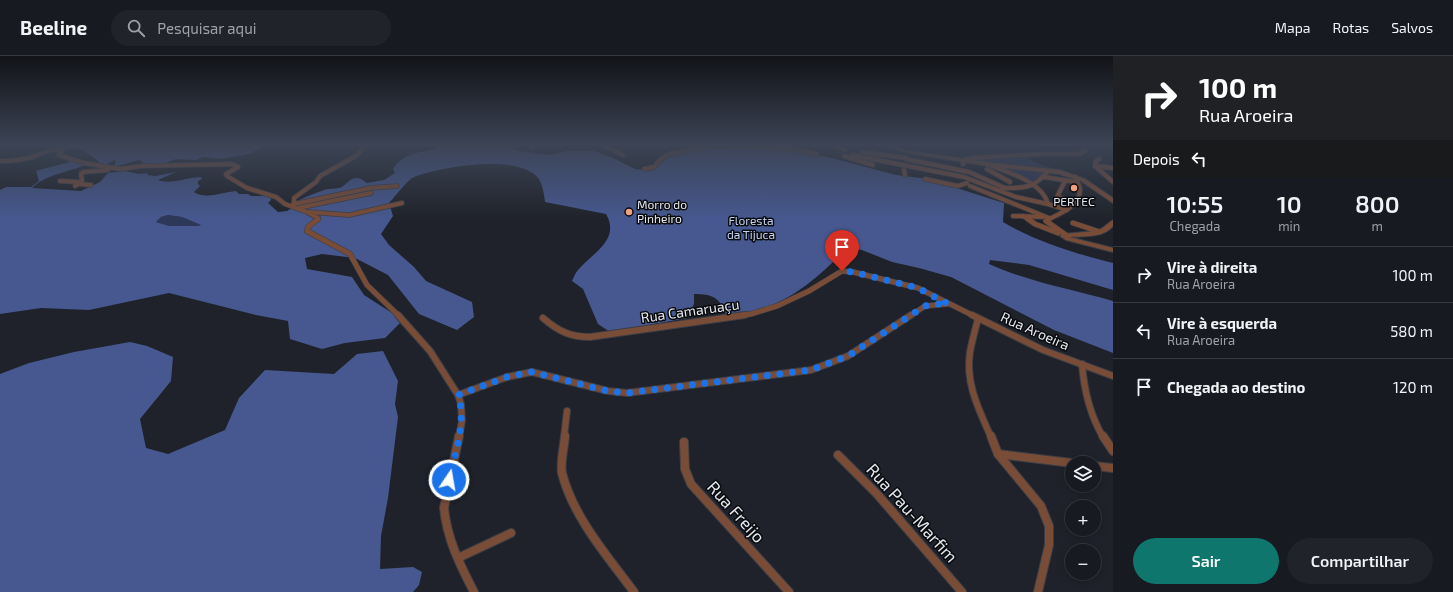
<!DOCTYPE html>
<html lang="pt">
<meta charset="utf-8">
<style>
:root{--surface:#171a20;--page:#202329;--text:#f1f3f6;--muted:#9ea1a5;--line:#36383e;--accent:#0f766e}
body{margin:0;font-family:"Exo 2",sans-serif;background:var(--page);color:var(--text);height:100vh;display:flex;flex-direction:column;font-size:15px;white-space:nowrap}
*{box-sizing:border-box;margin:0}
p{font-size:13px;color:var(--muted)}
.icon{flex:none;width:22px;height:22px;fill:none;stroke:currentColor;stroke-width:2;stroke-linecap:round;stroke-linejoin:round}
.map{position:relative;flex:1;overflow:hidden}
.details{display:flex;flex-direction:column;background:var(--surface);width:340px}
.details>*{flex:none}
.hud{background:#202124;color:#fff;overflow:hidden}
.buttons{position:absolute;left:1065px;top:400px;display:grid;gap:8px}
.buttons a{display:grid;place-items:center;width:36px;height:36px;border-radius:50%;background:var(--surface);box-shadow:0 2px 10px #0003,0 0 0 1px var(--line);font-size:20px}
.pin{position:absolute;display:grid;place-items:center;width:34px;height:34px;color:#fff;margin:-41px -17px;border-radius:50% 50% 50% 0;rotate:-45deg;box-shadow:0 0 4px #0007}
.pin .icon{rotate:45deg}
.me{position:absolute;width:44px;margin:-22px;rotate:12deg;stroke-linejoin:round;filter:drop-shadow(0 0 3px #0008)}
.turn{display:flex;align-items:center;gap:14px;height:84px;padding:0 20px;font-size:18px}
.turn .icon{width:52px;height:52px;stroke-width:2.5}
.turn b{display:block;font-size:28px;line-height:34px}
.then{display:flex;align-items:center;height:38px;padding:0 20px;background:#0003;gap:8px;font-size:15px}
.eta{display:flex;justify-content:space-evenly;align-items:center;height:68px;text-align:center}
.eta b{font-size:24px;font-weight:600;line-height:28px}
.action{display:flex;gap:8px;margin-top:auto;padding:8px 20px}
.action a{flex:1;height:46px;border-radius:24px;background:var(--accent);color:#fff;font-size:16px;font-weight:600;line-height:46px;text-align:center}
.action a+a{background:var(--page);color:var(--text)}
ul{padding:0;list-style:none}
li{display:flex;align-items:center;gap:12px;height:56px;padding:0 20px;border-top:1px solid var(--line)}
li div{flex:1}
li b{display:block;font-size:15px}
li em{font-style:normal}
header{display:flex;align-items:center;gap:24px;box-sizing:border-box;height:56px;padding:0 20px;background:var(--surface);border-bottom:1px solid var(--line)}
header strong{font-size:19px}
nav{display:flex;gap:22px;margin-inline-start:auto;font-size:14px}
.search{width:280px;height:36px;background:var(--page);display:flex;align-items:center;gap:10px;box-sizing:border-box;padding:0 14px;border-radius:22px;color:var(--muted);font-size:15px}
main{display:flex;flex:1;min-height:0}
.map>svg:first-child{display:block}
.green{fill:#2d3859}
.forest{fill:#46588f;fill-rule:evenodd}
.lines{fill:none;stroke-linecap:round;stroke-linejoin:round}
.minor-far3-casing{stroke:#3b3e45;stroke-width:5.5}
.minor-far2-casing{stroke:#3b3e45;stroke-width:6}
.minor-far1-casing{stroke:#3b3e45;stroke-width:8}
.minor-casing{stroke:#3b3e45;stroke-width:10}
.tertiary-casing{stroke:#3b3e45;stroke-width:2}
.minor-far3{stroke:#794c38;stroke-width:4}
.minor-far2{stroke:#794c38;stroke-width:5}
.minor-far1{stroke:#794c38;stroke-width:6}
.minor{stroke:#794c38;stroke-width:8}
.tertiary{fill:#794c38;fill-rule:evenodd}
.route{stroke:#1a73e8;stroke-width:7;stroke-dasharray:0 12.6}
.poi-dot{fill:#f1a17d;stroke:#0a0b0f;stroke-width:1.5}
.labels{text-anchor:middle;stroke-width:3;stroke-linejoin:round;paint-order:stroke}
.far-poi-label{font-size:12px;fill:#e5e8ed;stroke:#0a0b0f}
.far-park-label{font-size:12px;fill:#c4d1f2;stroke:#0a0b0f}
.street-label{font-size:14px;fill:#e5e8ed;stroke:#0a0b0f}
.near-street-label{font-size:17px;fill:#e5e8ed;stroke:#0a0b0f}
</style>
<header>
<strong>Beeline</strong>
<div class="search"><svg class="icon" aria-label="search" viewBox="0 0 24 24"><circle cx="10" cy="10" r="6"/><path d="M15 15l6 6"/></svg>Pesquisar aqui</div>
<nav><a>Mapa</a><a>Rotas</a><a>Salvos</a></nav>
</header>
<main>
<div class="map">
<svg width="1113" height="536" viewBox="0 0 1113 536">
<rect width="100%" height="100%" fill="#1f222a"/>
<!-- green -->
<g class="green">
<polygon points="1025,101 1042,109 1065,116 1048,114 1036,128 976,104"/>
<polygon points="168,159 182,161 201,169 197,170 169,170 156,166 161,161"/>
</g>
<!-- forest -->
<g class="forest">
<path d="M67 89H281L263 91 248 98 221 103 204 101 196 104 176 103 163 108 143 109 142 105 139 104 114 111 116 103 106 109 100 108C97 103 94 102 90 99 80 91 75 90 62 95L65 100 88 108C72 115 44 119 32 132L81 135 100 126 108 117 125 115 139 118 147 117 148 119 155 120 176 116 158 124C170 129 188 121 201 121L202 123 198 125V128L200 130 194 136C206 144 222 136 236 135L239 138H248L251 140H270L271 144 268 147 278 156 287 155 292 152V148C302 142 313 138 324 134 329 132 334 133 339 132 347 130 348 122 357 122 361 122 364 125 367 127L384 124 395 117 393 113C407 91 431 99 439 89H503L519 95 550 99 566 95H594L611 101 635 113 644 114 658 109 668 102 682 97 700 93 748 92 797 96 832 102 896 119 921 122 944 128 1004 147 1003 166C1035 185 1077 198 1113 207V234L1029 209 990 204 989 208C1029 226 1071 233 1113 245V297L1054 274 951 221 919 212 892 206 862 194 841 191 838 194 837 202C814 225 787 247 754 255 745 257 736 258 726 259 720 241 712 238 694 238V248L687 262 610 276 598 268 583 233 572 225C574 221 575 217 578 214 592 197 621 184 606 158L545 146C544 139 543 131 540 125 525 96 440 111 414 121 407 124 395 141 389 147L393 160 381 178 389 189 414 211 426 225 472 246 474 261 457 274 419 258 388 219 355 202 322 198 305 202 307 213 352 221 364 239 403 264 385 282 345 287 322 293 290 283 288 265 256 259 169 237 89 254 41 252 0 258V134L6 131H31L39 125 36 115 39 114 70 106 58 101 57 99ZM168 159 182 161 201 169 197 170H169L156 166 161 161Z"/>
<polygon points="130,286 147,290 173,301 171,325 140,363 146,392 168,398 225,374 239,342 265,314 334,318 357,298 383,295 398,325 395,348 398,361 388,442 381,480 380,513 413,511 422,516 419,529 413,536 0,536 0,318 29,307 74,296"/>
</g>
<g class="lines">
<defs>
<g id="minor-far3">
<polyline points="603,89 623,99"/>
<polyline points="831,89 845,94"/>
<polyline points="944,89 946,90"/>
<polyline points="781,91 817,98"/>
<polyline points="531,92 537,89"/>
<polyline points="862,96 907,102"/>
<polyline points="852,99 964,121 1016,141 1048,148"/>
<polyline points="844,100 873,109"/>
<polyline points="906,103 969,116 1005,132"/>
<polyline points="1099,103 1096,105 1095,110 1113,112"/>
<path d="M0 105C11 105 22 104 32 101 43 98 51 91 63 94L59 99 84 107 120 113 142 110 232 108 238 111 226 118 227 120 247 132 276 141 285 148 307 156 318 162 317 164"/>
<polyline points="963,108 964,104 973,102 1039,98 1079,98 1085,95"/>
<path d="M987 108C1007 116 1042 125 1048 148L1067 154"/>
<polyline points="1095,110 1113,126"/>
<polyline points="644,113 654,111 661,103 669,98 712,90 784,92"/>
<polyline points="987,113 1010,126"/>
<polyline points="904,114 905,119"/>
<polyline points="1044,121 1077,126"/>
<polyline points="925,123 958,130 967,127"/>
<polyline points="60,125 80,126"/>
<polyline points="1065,125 1057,141 1076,146"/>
<polyline points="79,128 91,129"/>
<polyline points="75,130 82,125 81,118 83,116 108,114"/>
<polyline points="970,130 1049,162"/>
<path d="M1002 132C1025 132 1033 133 1048 115"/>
<polyline points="294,148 370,132 397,130"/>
<polyline points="291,150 294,148 294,142 316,126 320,120 356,100 366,89"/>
<polyline points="298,152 371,137"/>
<polyline points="309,156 349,159 402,147"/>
<polyline points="1013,160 1043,161"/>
<polyline points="1023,160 1030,164"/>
<path d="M1047 164C1059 158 1081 150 1080 133 1079 129 1077 125 1076 121"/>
</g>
<g id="minor-far2">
<polyline points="318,163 308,171 307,175 350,198 367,229 399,260"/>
<polyline points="1028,163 1035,168 1058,177"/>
<polyline points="1049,163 1046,165 1066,179"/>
<polyline points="1073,167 1100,176"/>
<polyline points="738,260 751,258 777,250 809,235 842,215 853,216 918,232 974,260"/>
<polyline points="910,260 925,250 947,248"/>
</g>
<g id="minor-far1">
<polyline points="398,259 430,295 458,339 461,348 462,365 459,381"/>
<polyline points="972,259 1043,294 1113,320"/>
<path d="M543 262C558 275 570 281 590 281L745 259"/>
<path d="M978 263C975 274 972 285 970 296 965 327 979 354 991 381"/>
<path d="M1082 308C1084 334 1090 359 1103 381"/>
<polyline points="458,339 507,321 532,316 608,335 627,337 811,314 848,300 911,259"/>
<polyline points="564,381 567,355"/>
</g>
<g id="minor">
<path d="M459 380 444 452C447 483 460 509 474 536"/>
<path d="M565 380C564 392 560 407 562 417 573 461 608 501 634 536"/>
<polyline points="991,380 998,398 1041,450 1049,470 1049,489 1038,536"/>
<polyline points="1103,380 1113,395"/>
<polyline points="684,386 685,413 691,428 789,536"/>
<polyline points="998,398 1072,407"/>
<polyline points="838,399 877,438 962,536"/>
<polyline points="1094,410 1113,412"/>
<polyline points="458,502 511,477"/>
</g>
<g id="tertiary">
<polygon points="879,89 887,89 909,95 994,107 1060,114 1085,123 1113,142 1113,147 1081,125 1059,118 994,111 909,97"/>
<polygon points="1107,89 1113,89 1113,92"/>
<path d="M1113 164V170C1103 182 1084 180 1069 181L1113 192V196L1066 184 1060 180 1063 178 1096 175 1101 173Z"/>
</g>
</defs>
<!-- minor-far3 casing -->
<use href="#minor-far3" class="minor-far3-casing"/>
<!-- minor-far2 casing -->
<use href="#minor-far2" class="minor-far2-casing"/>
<!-- minor-far1 casing -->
<use href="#minor-far1" class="minor-far1-casing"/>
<!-- minor casing -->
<use href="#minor" class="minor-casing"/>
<!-- tertiary casing -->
<use href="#tertiary" class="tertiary-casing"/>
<!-- minor-far3 -->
<use href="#minor-far3" class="minor-far3"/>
<!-- minor-far2 -->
<use href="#minor-far2" class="minor-far2"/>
<!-- minor-far1 -->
<use href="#minor-far1" class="minor-far1"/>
<!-- minor -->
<use href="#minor" class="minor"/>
<!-- tertiary -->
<use href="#tertiary" class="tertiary"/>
</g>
<!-- sky -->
<linearGradient id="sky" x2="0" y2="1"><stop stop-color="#111317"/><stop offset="0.54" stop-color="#3c4455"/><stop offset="1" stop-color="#3c4455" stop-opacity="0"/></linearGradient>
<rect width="1113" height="164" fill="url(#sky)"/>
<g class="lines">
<!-- route -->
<path class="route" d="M449 424C455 397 467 366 458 339L507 321 532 316 608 335 627 337 811 314 848 300 925 250 934 248H948L918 232 853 216 842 215"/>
</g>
<!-- markers -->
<g class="poi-dot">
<circle cx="1074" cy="132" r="4"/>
<circle cx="629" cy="156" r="4"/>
</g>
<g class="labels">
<!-- far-poi labels -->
<g class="far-poi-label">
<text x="1074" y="150">PERTEC</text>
<text x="637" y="153" text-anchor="start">Morro do<tspan x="637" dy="14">Pinheiro</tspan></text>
</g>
<!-- far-park labels -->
<g class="far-park-label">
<text x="751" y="169">Floresta<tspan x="751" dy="14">da Tijuca</tspan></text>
</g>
<!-- street labels -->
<g class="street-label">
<text transform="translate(690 255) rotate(-8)" y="5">Rua Camaruaçu</text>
<text transform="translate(1035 275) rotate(24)" y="5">Rua Aroeira</text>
</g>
<!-- near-street labels -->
<g class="near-street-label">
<text transform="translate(736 456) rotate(48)" y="6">Rua Freijo</text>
<text transform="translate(912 457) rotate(48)" y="6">Rua Pau-Marfim</text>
</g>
</g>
</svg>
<div class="buttons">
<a><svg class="icon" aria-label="layers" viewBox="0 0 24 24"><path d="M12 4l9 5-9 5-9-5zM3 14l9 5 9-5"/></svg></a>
<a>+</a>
<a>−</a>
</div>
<div class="pin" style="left:842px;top:215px;background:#d93025"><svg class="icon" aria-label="arrive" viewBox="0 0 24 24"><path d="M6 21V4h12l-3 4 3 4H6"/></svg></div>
<svg class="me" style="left:449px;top:424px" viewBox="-20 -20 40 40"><circle r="17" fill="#1a73e8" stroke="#fff" stroke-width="3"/><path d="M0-11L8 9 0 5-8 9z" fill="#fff"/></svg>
</div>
<section class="details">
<div class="hud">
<div class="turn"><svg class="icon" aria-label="right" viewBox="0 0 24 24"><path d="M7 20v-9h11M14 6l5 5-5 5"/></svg><div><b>100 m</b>Rua Aroeira</div></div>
<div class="then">Depois<svg class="icon" aria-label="left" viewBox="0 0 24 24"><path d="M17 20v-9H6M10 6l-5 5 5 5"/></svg></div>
</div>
<div class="eta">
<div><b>10:55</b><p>Chegada</p></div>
<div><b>10</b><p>min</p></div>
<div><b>800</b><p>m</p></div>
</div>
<ul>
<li><svg class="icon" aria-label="right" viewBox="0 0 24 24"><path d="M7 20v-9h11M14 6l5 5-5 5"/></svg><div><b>Vire à direita</b><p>Rua Aroeira</p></div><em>100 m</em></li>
<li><svg class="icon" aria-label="left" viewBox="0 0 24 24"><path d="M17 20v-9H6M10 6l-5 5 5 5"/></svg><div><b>Vire à esquerda</b><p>Rua Aroeira</p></div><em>580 m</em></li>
<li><svg class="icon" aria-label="arrive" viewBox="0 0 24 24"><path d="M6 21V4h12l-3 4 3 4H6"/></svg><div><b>Chegada ao destino</b></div><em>120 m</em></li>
</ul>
<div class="action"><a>Sair</a><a>Compartilhar</a></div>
</section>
</main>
